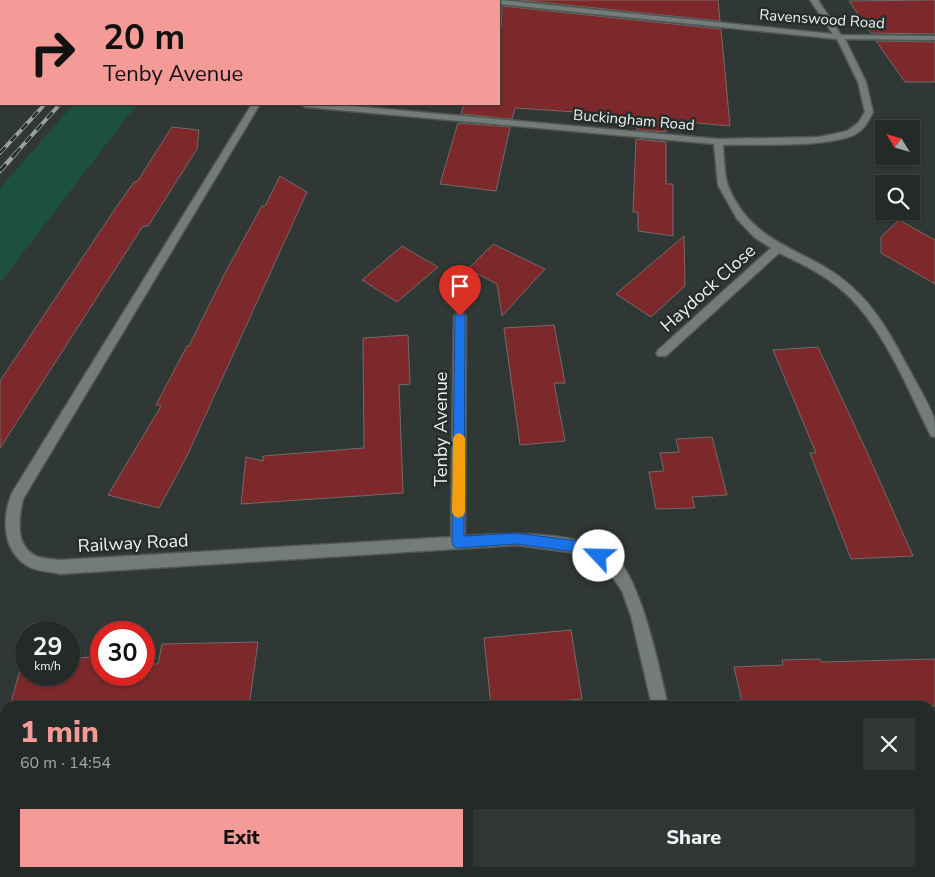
<!DOCTYPE html>
<meta charset="utf-8">
<style>
:root{--surface:#242a28;--page:#303634;--text:#f1f3f6;--muted:#a3a7a8;--line:#414645;--accent:#f59b97}
body{margin:0;font-family:"Nunito Sans",sans-serif;background:var(--page);color:var(--text);height:100vh;display:flex;flex-direction:column;font-size:19px;white-space:nowrap}
*{box-sizing:border-box;margin:0}
p{font-size:16px;color:var(--muted)}
.icon{flex:none;width:28px;height:28px;fill:none;stroke:currentColor;stroke-width:2;stroke-linecap:round;stroke-linejoin:round}
.map{position:relative;flex:1;overflow:hidden}
.details{position:absolute;left:0px;top:701px;width:935px;height:176px;display:flex;flex-direction:column;background:var(--surface);border-radius:15px 15px 0 0;box-shadow:0 1px 4px #0004,0 0 0 1px var(--line)}
.details>*{flex:none}
.guide{position:absolute;left:0px;top:0px;width:500px;height:105px;box-shadow:0 1px 4px #0004,0 0 0 1px var(--line);background:#f59b97;color:#111;overflow:hidden}
.needle{width:32px;rotate:307deg}
.fabs{position:absolute;left:875px;top:120px;display:grid;gap:10px}
.fabs a{display:grid;place-items:center;width:45px;height:45px;border-radius:0px;background:var(--surface);box-shadow:0 1px 4px #0004,0 0 0 1px var(--line);font-size:25px}
.speed{position:absolute;left:15px;top:621px;display:flex;gap:10px;font-size:25px;font-weight:700;text-align:center}
.speed>*{display:grid;place-content:center;width:65px;height:65px;border-radius:50%;background:var(--surface);box-shadow:0 1px 4px #0004,0 0 0 1px var(--line);line-height:1}
.speed small{font-size:12px;font-weight:400}
.speed .limit{border:8px solid #d22;background:#fff;color:#111}
.pin{position:absolute;display:grid;place-items:center;width:42px;height:42px;color:#fff;margin:-51px -21px;border-radius:50% 50% 50% 0;rotate:-45deg;box-shadow:0 0 5px #0007}
.pin .icon{rotate:45deg}
.me{position:absolute;width:55px;margin:-28px;rotate:294deg;stroke-linejoin:round;filter:drop-shadow(0 0 4px #0008)}
.turn{display:flex;align-items:center;gap:18px;height:105px;padding:0 20px;font-size:22px}
.turn .icon{width:65px;height:65px;stroke-width:2.5}
.turn b{display:block;font-size:35px;line-height:42px}
.round{display:grid;place-items:center;flex:none;width:52px;height:52px;border-radius:0px;background:var(--page)}
.headline{display:flex;align-items:center;justify-content:space-between;height:85px;padding:0 20px}
h1{font-size:30px;font-weight:800;line-height:38px;color:var(--accent)}
.action{display:flex;gap:10px;margin-top:auto;padding:10px 20px}
.action a{flex:1;height:58px;border-radius:0px;background:var(--accent);color:#111;font-size:20px;font-weight:800;line-height:58px;text-align:center}
.action a+a{background:var(--page);color:var(--text)}
.map>svg:first-child{display:block}
.green{fill:#1d5041}
.building{fill:#7d282a;stroke:#746a6a}
.lines{fill:none;stroke-linecap:round;stroke-linejoin:round}
.lane-casing{stroke:#4f5654;stroke-width:3}
.street-casing{stroke:#4f5654;stroke-width:3}
.lane{fill:#737c78;fill-rule:evenodd}
.street{fill:#737c78;fill-rule:evenodd}
.rail-far1-casing{stroke:#9aa19e;stroke-width:4}
.rail-casing{stroke:#9aa19e;stroke-width:4.5}
.rail-far1{stroke:#262e2b;stroke-width:2.5;stroke-dasharray:8;stroke-linecap:butt}
.rail{stroke:#262e2b;stroke-width:3;stroke-dasharray:9;stroke-linecap:butt}
.route{fill:#1a73e8;stroke:#114b97}
.slow{fill:#f59e0b}
.labels{text-anchor:middle;stroke-width:5;stroke-linejoin:round;paint-order:stroke}
.far-street-label{font-size:15px;fill:#ecf1ef;stroke:#262e2b}
.street-label{font-size:18px;fill:#ecf1ef;stroke:#262e2b}
</style>
<div class="map">
<svg width="935" height="877" viewBox="0 0 935 877">
<rect width="100%" height="100%" fill="#303835"/>
<!-- green -->
<polygon class="green" points="74,104 137,104 0,283 0,188"/>
<!-- building -->
<g class="building">
<polygon points="519,0 718,0 720,21"/>
<polygon points="935,0 935,34 871,33 849,1"/>
<polygon points="502,6 721,29 730,126 666,120 666,132 637,130 637,118 576,112 515,108 512,119 461,114 464,104 499,104 499,29 501,29"/>
<polygon points="876,41 935,42 935,82 905,82"/>
<polygon points="458,123 510,127 496,191 440,184"/>
<polygon points="172,127 199,130 197,149 148,226 143,226 0,448 0,381 115,209 134,182 137,182"/>
<polygon points="636,139 666,142 666,184 673,184 673,236 638,231 638,212 633,212"/>
<polygon points="280,176 307,192 186,458 159,508 108,495 161,406 156,405 187,346 189,346 226,271 262,206 265,206"/>
<polygon points="899,220 935,240 935,284 881,253 881,237"/>
<polygon points="684,236 685,286 651,317 616,294"/>
<polygon points="493,244 545,269 502,316 497,284 468,269"/>
<polygon points="402,246 438,267 397,302 362,280"/>
<polygon points="554,325 565,383 554,383 565,441 520,445 504,328"/>
<polygon points="408,335 410,384 399,385 403,493 241,504 246,457 263,461 263,456 364,448 363,338"/>
<polygon points="818,347 866,450 913,556 851,559 810,453 816,453 773,350"/>
<polygon points="712,437 727,495 692,497 695,508 656,509 649,472 664,471 660,453 679,452 676,439"/>
<polygon points="571,630 582,699 491,706 484,638"/>
<polygon points="258,642 249,706 10,706 22,663 26,662 26,675 69,675 69,659 101,656 101,675 144,675 144,664 158,664 162,644"/>
<polygon points="820,659 821,662 935,659 935,706 743,706 734,667 783,665 782,660"/>
</g>
<g class="lines">
<defs>
<polygon id="lane" points="282,872 321,872 319,877 280,877"/>
<g id="street">
<polygon points="476,0 494,0 495,1 477,1"/>
<path d="M501 0 833 34 810 0H818L841 35 935 36V40L845 39 866 82 873 112C868 122 864 130 854 135 825 148 756 144 723 145 724 157 724 174 728 186 754 249 809 247 852 287 878 310 894 341 910 371 918 386 928 402 934 418 935 424 935 431 935 437L931 436C907 388 884 328 844 292 825 275 802 264 779 253L666 356H658L656 353 658 350 771 248 754 237 737 219 718 185 714 144 305 107 301 104H330L718 139 819 137 847 131 858 123 865 112 858 82 837 39 499 4V1H496Z"/>
<path d="M252 104H260L23 499C19 518 14 545 36 556 43 559 53 559 60 560L451 537 454 316 460 312 466 316 465 536C507 533 583 529 617 559 642 583 660 671 668 706H652L631 616 622 591 607 569 584 554 516 545 60 574C49 571 36 572 26 565 2 550 2 516 12 493Z"/>
<rect x="930" y="793" width="5" height="16"/>
<polygon points="683,872 701,872 702,877 684,877"/>
</g>
</defs>
<!-- lane casing -->
<use href="#lane" class="lane-casing"/>
<!-- street casing -->
<use href="#street" class="street-casing"/>
<!-- lane -->
<use href="#lane" class="lane"/>
<!-- street -->
<use href="#street" class="street"/>
<defs>
<g id="rail-far1">
<polyline points="7,1 9,0"/>
<polyline points="21,1 23,0"/>
<polyline points="47,1 49,0"/>
<polyline points="0,59 1,57"/>
<polyline points="0,82 1,80"/>
<polyline points="0,153 45,104"/>
<polyline points="15,154 60,104"/>
</g>
<polyline id="rail" points="0,171 16,153"/>
</defs>
<!-- rail-far1 casing -->
<use href="#rail-far1" class="rail-far1-casing"/>
<!-- rail casing -->
<use href="#rail" class="rail-casing"/>
<!-- rail-far1 -->
<use href="#rail-far1" class="rail-far1"/>
<!-- rail -->
<use href="#rail" class="rail"/>
</g>
<!-- route -->
<polygon class="route" points="460,312 465,316 464,536 516,533 586,542 604,552 606,556 604,560 599,562 584,553 516,544 458,548 454,547 452,542 455,316"/>
<!-- slow -->
<polygon class="slow" points="459,433 463,435 465,438 465,512 463,516 458,518 454,516 452,512 453,438 455,435"/>
<g class="labels">
<!-- far-street labels -->
<g class="far-street-label">
<text transform="translate(822 19) rotate(4)" y="5">Ravenswood Road</text>
<text transform="translate(634 120) rotate(5)" y="5">Buckingham Road</text>
</g>
<!-- street labels -->
<g class="street-label">
<text transform="translate(708 288) rotate(-42)" y="6">Haydock Close</text>
<text transform="translate(441 429) rotate(-90)" y="6">Tenby Avenue</text>
<text transform="translate(133 543) rotate(-3)" y="6">Railway Road</text>
</g>
</g>
</svg>
<div class="fabs">
<a><svg class="needle" viewBox="-14 -14 28 28"><path d="M0-13l5 13h-10z" fill="#e53935"/><path d="M0 13l5-13h-10z" fill="#a3a7a8"/></svg></a>
<a><svg class="icon" aria-label="search" viewBox="0 0 24 24"><circle cx="10" cy="10" r="6"/><path d="M15 15l6 6"/></svg></a>
</div>
<div class="speed"><div>29<small>km/h</small></div><div class="limit">30</div></div>
<div class="pin" style="left:460px;top:316px;background:#d93025"><svg class="icon" aria-label="arrive" viewBox="0 0 24 24"><path d="M6 21V4h12l-3 4 3 4H6"/></svg></div>
<svg class="me" style="left:599px;top:556px" viewBox="-20 -20 40 40"><circle r="19" fill="#fff"/><path d="M0-13L10 11 0 6-10 11z" fill="#1a73e8"/></svg>
<div class="guide">
<div class="turn"><svg class="icon" aria-label="right" viewBox="0 0 24 24"><path d="M7 20v-9h11M14 6l5 5-5 5"/></svg><div><b>20 m</b>Tenby Avenue</div></div>
</div>
<section class="details">
<div class="headline"><div><h1>1 min</h1><p>60 m · 14:54</p></div><a class="round"><svg class="icon" aria-label="close" viewBox="0 0 24 24"><path d="M6 6l12 12M18 6L6 18"/></svg></a></div>
<div class="action"><a>Exit</a><a>Share</a></div>
</section>
</div>
